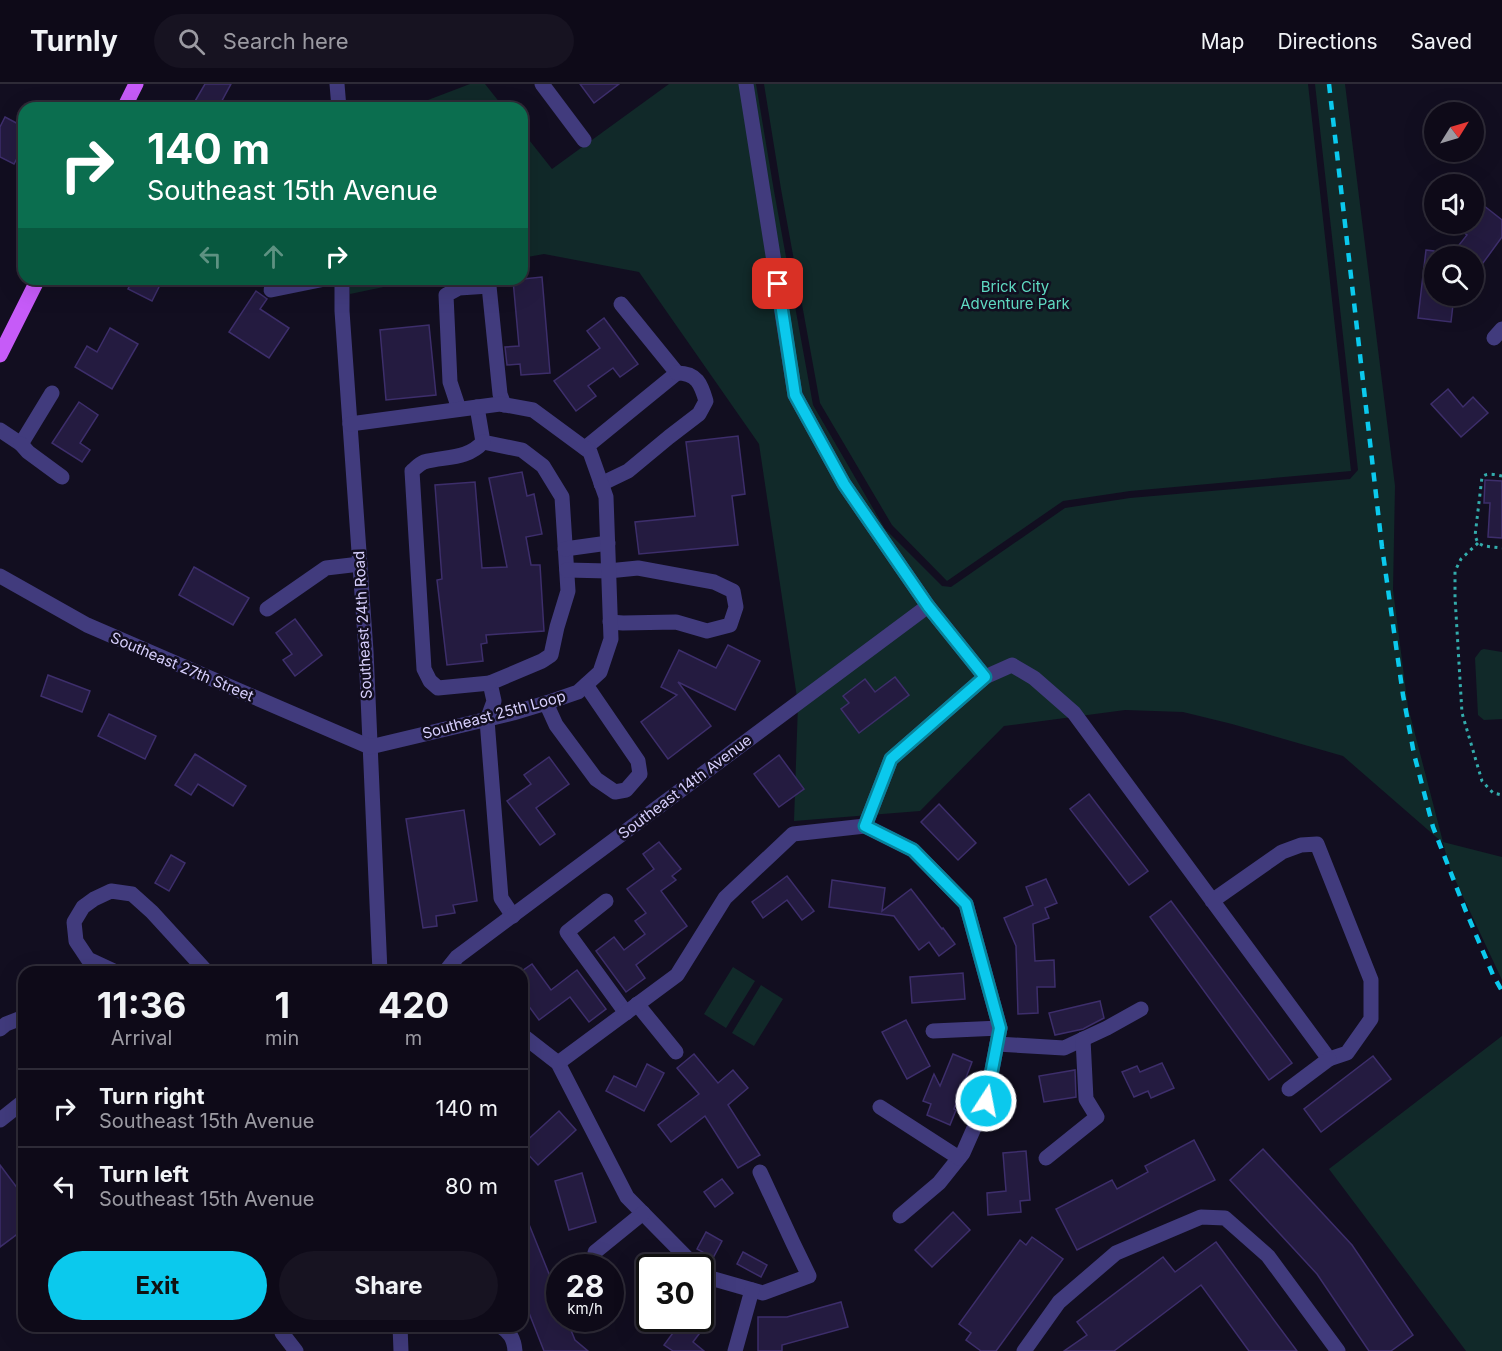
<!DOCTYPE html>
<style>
:root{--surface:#0e0a18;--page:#171321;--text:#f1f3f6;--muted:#9b9aa2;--line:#2e2b37;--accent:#0bc9ed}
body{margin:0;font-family:Inter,sans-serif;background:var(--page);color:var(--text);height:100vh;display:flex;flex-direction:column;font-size:22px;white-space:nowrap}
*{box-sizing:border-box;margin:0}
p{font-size:20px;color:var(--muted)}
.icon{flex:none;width:33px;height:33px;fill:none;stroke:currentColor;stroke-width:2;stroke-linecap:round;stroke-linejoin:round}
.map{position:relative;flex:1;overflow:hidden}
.side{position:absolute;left:18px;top:882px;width:510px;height:366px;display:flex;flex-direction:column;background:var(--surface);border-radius:18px;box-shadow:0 6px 24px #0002,0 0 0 2px var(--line)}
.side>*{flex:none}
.banner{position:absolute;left:18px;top:18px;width:510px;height:183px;border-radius:18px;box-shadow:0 6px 24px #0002,0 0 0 2px var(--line);background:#0b6e4f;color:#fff;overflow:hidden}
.needle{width:39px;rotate:53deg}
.tools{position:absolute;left:1424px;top:18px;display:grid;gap:12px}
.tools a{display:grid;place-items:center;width:60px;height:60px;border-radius:50%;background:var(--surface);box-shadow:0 6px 24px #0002,0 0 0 2px var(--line);font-size:30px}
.speed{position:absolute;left:546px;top:1170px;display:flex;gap:12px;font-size:30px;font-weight:700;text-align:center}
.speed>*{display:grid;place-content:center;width:78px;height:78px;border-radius:50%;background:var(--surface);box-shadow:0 6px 24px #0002,0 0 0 2px var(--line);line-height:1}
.speed small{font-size:15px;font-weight:400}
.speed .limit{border:3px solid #111;border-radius:9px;background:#fff;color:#111}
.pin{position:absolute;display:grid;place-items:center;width:51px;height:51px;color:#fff;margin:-26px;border-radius:12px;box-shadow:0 3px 9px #0006}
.me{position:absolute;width:66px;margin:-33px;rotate:11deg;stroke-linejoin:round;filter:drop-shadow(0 0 4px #0008)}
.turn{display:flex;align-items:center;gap:21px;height:126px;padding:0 30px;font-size:27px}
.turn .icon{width:78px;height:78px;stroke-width:2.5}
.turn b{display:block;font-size:42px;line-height:51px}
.lanes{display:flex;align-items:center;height:57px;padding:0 30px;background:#0003;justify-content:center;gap:30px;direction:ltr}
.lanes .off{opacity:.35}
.eta{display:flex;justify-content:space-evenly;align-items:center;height:102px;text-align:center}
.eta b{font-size:36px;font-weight:700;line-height:42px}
.action{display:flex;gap:12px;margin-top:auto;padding:12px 30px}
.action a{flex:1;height:69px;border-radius:36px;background:var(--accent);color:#111;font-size:24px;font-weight:700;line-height:69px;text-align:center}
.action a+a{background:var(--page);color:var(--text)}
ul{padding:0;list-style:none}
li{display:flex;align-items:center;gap:18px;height:78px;padding:0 30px;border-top:2px solid var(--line)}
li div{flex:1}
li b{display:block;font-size:22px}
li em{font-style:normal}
header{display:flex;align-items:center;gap:36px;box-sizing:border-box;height:84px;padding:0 30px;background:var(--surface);border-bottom:2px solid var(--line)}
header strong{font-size:28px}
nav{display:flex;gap:33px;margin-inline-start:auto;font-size:21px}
.search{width:420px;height:54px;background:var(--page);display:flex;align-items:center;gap:15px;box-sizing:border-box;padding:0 21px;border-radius:33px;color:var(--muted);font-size:22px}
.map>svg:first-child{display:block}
.green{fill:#112929}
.building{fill:#241b40;stroke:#3d2e6b;stroke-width:1.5}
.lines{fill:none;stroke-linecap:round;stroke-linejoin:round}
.path{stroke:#33acac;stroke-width:3;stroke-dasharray:3 4.5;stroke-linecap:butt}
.minor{stroke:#413b7d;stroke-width:15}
.major{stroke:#c65bf8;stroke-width:15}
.rail{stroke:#0bc9ed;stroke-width:4.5;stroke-dasharray:9 8;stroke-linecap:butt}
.route-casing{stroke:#07839a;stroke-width:15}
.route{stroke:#0bc9ed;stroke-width:10}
.labels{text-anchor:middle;stroke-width:5;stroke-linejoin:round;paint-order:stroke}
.park-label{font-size:15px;fill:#5fd9c1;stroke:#120e20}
.street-label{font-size:15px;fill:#d7cffd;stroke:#120e20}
</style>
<header>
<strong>Turnly</strong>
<div class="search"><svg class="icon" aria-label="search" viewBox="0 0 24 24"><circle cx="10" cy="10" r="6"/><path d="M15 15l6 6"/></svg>Search here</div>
<nav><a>Map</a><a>Directions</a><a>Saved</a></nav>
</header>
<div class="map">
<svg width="1502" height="1267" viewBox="0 0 1502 1267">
<rect width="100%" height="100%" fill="#120e20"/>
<!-- green -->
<g class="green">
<polygon points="470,0 485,0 504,24 407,24"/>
<polygon points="669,0 756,0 774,107 813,321 885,445 942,502 951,503 1065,424 1130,414 1350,395 1358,386 1315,0 1345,0 1395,402 1393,506 1408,623 1443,758 1502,773 1502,896 1450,785 1443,759 1343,672 1232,640 1183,628 1125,626 1004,642 920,727 794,737 798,620 759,360 639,188 544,170 522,174 522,47 552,85"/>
<polygon points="764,0 1308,0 1351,387 1130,407 1063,417 947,497 892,441 820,319 781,105"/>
<polygon points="350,195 422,195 350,210"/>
<polygon points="1484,565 1502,568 1502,635 1484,636 1478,631 1475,574 1481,566"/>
<polygon points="733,883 755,897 726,944 704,930"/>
<polygon points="761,901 783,915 754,962 732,949"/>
<polygon points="1502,952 1502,1267 1466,1267 1329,1085"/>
</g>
<!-- building -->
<g class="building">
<polygon points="205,0 231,0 218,24 191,24"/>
<polygon points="580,0 619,0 594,19"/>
<polygon points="5,33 24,43 24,61 14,80 0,73 0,43"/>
<polygon points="1483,121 1502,136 1502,153 1483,179 1459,161 1467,151 1463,148 1469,140 1473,140 1473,134"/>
<polygon points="1426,166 1434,167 1434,212 1454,212 1451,238 1418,234"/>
<polygon points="542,193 550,289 521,291 520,280 507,281 505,263 519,262 513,196"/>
<polygon points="133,195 163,195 152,217 128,205"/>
<polygon points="256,207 267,215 260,225 289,244 269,274 229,248"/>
<polygon points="604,234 638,280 620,293 613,284 588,302 596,312 576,327 554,297 600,264 587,247"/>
<polygon points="429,241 436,311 386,316 380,246"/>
<polygon points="110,244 138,260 112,305 75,283 87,262 97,268"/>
<polygon points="1448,305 1463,323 1473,313 1488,329 1461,353 1431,320"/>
<polygon points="79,318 98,331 80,359 90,366 82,378 52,359"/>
<polygon points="738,352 745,410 732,412 738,461 639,470 635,438 695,432 686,358"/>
<polygon points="522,388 527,412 534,410 542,450 526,453 531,481 540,481 544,547 486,551 487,559 481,560 483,577 447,581 437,496 442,495 435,401 475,398 482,484 507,483 489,394"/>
<polygon points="1485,396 1502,397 1502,454 1488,453 1490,419 1484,419"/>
<polygon points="194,483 249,514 233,541 179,511"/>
<polygon points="295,535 322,571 295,592 283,576 292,570 276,549"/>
<polygon points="728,561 760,577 735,626 678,598 711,642 668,675 641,638 677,611 661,603 679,566 716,584"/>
<polygon points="48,591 90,607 82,628 41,612"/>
<polygon points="895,593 909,611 859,649 841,625 849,619 843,612 865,595 875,608"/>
<polygon points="109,630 156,652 145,675 98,652"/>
<polygon points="195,670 246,702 233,722 198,700 191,711 175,701"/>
<polygon points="779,671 804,705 779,723 754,690"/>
<polygon points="549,673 569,700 536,724 555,750 540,761 507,717 531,700 524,691"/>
<polygon points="1089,710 1148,787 1129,801 1070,725"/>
<polygon points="939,720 976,759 958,776 921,738"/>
<polygon points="464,726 477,817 453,821 455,829 436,832 437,842 423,844 406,735"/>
<polygon points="659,758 681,785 672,792 676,796 661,807 687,842 636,881 645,894 626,908 596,867 614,853 624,866 645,850 635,837 646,829 627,805 654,785 643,770"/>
<polygon points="171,771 185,779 169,807 155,799"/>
<polygon points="787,792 814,827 802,836 787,816 763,834 752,818"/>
<polygon points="1046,795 1057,819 1045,824 1049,834 1033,840 1035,877 1054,876 1055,903 1037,903 1038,929 1018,930 1016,862 1004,834 1033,821 1026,803"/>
<polygon points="832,796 885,804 882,827 911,805 942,845 943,844 955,860 939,872 929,858 919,866 894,832 829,823"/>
<polygon points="1171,817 1292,979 1269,996 1150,833"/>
<polygon points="532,880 551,906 577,886 606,925 589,938 570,913 539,936 522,913 522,887"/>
<polygon points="963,889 965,915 912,919 910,893"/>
<polygon points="1100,917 1104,934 1083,945 1055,951 1049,929"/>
<polygon points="906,936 930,982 907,995 882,948"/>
<polygon points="694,970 718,999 733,986 748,1004 728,1021 760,1071 738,1084 705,1032 671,1058 658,1041 699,1010 677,984"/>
<polygon points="953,970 972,978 954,1025 956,1026 950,1041 927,1031 931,1020 923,1017 934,990 940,1002"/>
<polygon points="1373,972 1391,995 1321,1048 1304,1025"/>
<polygon points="1162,979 1174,1004 1151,1014 1148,1007 1134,1013 1122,988 1137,982 1140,988"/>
<polygon points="647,980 664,989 644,1027 606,1007 614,992 636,1003"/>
<polygon points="1075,986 1076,1013 1044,1018 1039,992"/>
<polygon points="559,1027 576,1046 538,1081 522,1064 522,1061"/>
<polygon points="1194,1056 1215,1096 1077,1166 1056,1125 1112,1096 1117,1105 1148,1088 1145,1082"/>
<polygon points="1263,1065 1352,1161 1413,1251 1391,1267 1369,1267 1317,1190 1230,1096"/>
<polygon points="1026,1067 1030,1116 1020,1117 1021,1128 988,1131 987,1109 1006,1107 1003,1069"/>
<polygon points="0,1081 24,1113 24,1145 0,1163"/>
<polygon points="582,1089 596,1138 569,1146 555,1097"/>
<polygon points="722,1095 733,1109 715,1123 704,1108"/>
<polygon points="522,1123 560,1217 560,1234 566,1234 575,1256 588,1267 544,1267 522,1211"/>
<polygon points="953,1128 970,1146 932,1183 915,1166"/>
<polygon points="706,1148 722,1157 713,1174 697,1165"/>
<polygon points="1032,1153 1063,1175 996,1267 981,1267 966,1256 971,1249 959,1240 1020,1156 1026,1161"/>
<polygon points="1216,1158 1297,1267 1249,1267 1201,1201 1114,1267 1064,1267 1087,1251 1077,1238 1163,1173 1175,1188"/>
<polygon points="743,1168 767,1181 761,1193 737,1180"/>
<polygon points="700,1218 715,1229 693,1258 704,1267 673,1267 664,1261 684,1234 700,1234"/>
<polygon points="841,1218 848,1243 782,1261 782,1267 758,1267 758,1233 787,1233"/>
</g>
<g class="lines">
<!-- path -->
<g class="path">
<path d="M1502 392C1496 391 1487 388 1482 393L1475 452 1478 459 1484 462 1502 464"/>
<polyline points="1478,459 1461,475 1455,487 1455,513 1462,629 1482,697 1493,709 1502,711"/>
</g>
<!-- minor -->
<g class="minor">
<polyline points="337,0 339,24"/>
<polyline points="542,0 584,56"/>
<polyline points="746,0 795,311 844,400 928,522 985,593 891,675 865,742"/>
<polyline points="342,195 342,227 366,567 380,888"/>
<polyline points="271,206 325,195"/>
<polyline points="1494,254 1502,245"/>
<polyline points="477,323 483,358 522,366 543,382 562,413 568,507 557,543 551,571 542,577 490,599 494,617 487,636 501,814 513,832"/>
<polyline points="459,325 450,298 446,211 459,204 489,202 500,310 504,321"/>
<polyline points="0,346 21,360 52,309"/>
<path d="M483 358C467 376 445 372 424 378 419 380 416 384 412 387L424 585 430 597 438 604 490 599"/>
<polyline points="21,360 28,368 62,393"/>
<polyline points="585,364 677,289 621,220"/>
<path d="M601 400 628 387 669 353 699 330 706 317C701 300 697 289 677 289"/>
<polyline points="565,465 608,459"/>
<polyline points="567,486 608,487 638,484 714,498 733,507 736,523 730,541 707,547 676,538 623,539 610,538"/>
<polyline points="0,492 87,541 370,663 513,629 546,619 578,608 600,588 611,555 606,413 590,368 533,326 500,320 350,340"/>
<polyline points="267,525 326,484 360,480"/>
<polyline points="985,593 1012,581 1034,594 1074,629 1329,975 1347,969 1371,935 1371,896 1317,760 1301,761 1282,768 1212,817"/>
<polyline points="546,619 556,641 596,695 615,708 626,706 640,690 638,677 586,601"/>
<polyline points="606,817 567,848 626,929"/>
<polyline points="116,888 88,875 76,857 74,838 83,823 94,815 111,807 132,810 152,828 207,888"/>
<polyline points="445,888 457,873 928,522"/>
<polyline points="637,920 676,968"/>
<polyline points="0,945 6,940 24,933"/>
<polyline points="933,947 1000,944"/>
<polyline points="522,951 558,979 627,1113 697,1184"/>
<polyline points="997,960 1064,964 1107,944 1141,925"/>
<polyline points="558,979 677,891 725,814 793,750 865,742 913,766 966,820 1000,944 986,1017 963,1069 939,1099 900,1132"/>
<polyline points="1289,1005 1329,975"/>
<polyline points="880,1023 959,1074"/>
<polyline points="0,1036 24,1017"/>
<polyline points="1046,1074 1097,1033 1086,1015 1083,955"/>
<polyline points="595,1168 643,1129"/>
<polyline points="700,1187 707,1193 763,1209 809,1192 793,1159 760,1088"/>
<polyline points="400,1242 401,1267"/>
<path d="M500 1242C510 1248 514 1255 515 1267"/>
<polyline points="282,1249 296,1267"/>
<polyline points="735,1267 752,1206"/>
<polyline points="1024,1267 1059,1218 1116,1169 1201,1133 1225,1134 1268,1172 1338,1267"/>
</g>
<!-- major -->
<g class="major">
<polyline points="124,24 136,0"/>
<polyline points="0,271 38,195"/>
</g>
<!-- rail -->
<polyline class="rail" points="1329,0 1382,463 1403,611 1414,670 1433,743 1465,825 1493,891 1502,907"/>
</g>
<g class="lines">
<defs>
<polyline id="route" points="778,200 795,311 844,400 928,522 985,593 891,675 865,742 913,766 966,820 1000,944 986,1017"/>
</defs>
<!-- route casing -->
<use href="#route" class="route-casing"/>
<!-- route -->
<use href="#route" class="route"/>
</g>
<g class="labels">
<!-- park labels -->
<g class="park-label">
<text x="1015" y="208">Brick City<tspan x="1015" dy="17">Adventure Park</tspan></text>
</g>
<!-- street labels -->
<g class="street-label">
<text transform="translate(363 541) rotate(-93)" y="5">Southeast 24th Road</text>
<text transform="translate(182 583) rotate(23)" y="5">Southeast 27th Street</text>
<text transform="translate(494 631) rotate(-15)" y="5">Southeast 25th Loop</text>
<text transform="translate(685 703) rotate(-37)" y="5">Southeast 14th Avenue</text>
</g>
</g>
</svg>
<div class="tools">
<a><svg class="needle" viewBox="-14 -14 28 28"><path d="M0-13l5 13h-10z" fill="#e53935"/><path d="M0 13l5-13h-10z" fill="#9b9aa2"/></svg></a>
<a><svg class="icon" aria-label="sound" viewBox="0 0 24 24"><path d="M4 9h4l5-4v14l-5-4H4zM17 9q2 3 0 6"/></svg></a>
<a><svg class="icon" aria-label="search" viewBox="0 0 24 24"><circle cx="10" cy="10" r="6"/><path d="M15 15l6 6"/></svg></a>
</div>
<div class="speed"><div>28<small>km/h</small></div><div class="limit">30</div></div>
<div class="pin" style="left:778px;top:200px;background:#d93025"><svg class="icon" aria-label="arrive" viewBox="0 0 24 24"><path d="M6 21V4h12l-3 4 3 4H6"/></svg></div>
<svg class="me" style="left:986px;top:1017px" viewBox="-20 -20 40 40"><circle r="17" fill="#0bc9ed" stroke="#fff" stroke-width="3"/><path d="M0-11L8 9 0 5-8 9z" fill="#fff"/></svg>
<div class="banner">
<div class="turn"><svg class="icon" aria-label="right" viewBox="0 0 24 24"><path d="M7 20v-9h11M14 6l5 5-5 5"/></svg><div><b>140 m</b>Southeast 15th Avenue</div></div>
<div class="lanes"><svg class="icon off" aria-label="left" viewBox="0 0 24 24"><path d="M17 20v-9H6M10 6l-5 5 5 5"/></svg><svg class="icon off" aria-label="ahead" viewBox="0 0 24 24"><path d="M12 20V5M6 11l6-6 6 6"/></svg><svg class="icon" aria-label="right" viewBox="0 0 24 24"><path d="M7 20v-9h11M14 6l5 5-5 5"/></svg></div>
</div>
<section class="side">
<div class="eta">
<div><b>11:36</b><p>Arrival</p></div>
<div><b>1</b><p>min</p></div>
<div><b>420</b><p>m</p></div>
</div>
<ul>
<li><svg class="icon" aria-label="right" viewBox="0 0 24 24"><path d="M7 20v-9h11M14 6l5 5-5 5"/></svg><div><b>Turn right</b><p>Southeast 15th Avenue</p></div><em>140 m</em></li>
<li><svg class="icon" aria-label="left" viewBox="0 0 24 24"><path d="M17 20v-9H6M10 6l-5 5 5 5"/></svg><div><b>Turn left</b><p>Southeast 15th Avenue</p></div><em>80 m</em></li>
</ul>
<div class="action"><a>Exit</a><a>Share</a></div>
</section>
</div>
